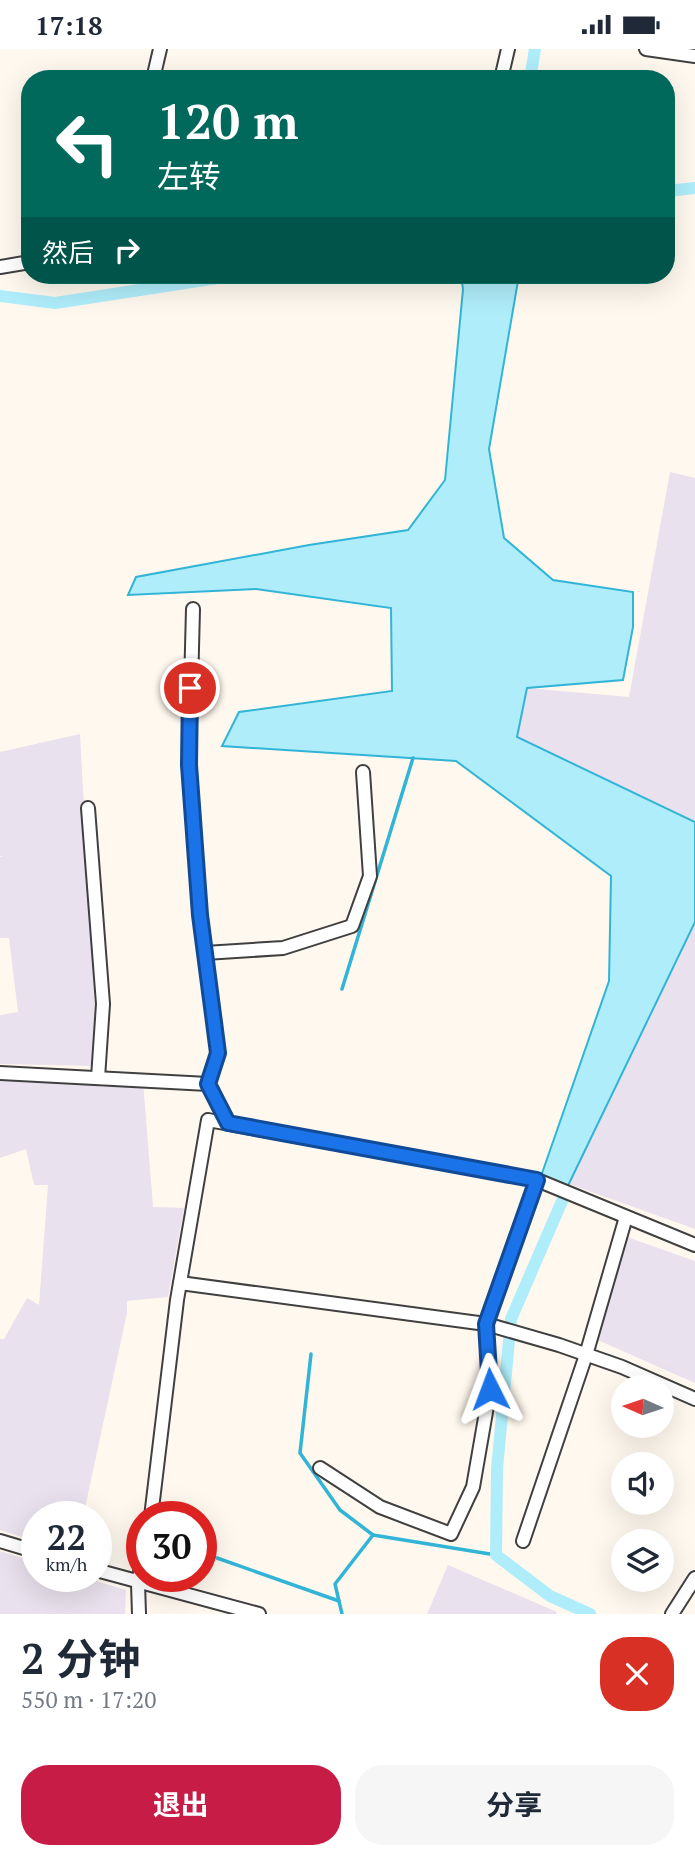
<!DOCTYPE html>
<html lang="zh">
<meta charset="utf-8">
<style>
:root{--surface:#fff;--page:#f6f6f7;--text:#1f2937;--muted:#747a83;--accent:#c71c46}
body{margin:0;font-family:"PT Serif","Noto Sans SC",serif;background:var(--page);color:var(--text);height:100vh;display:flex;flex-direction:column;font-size:26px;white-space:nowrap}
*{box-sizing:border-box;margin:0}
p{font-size:23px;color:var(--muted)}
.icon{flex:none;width:38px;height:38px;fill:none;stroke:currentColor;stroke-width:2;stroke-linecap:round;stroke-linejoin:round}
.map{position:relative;height:1565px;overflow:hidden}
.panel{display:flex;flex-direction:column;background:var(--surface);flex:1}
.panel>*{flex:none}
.hud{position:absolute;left:21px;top:21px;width:654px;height:214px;border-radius:28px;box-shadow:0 7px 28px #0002;background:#00695c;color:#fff;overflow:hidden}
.needle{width:46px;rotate:273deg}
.buttons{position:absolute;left:611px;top:1326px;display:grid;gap:14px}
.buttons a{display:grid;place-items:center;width:63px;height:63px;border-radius:50%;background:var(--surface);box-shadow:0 7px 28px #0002;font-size:35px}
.speed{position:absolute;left:21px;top:1452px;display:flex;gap:14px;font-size:35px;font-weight:700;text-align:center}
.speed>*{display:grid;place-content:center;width:91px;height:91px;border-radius:50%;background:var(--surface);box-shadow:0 7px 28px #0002;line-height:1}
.speed small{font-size:18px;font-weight:400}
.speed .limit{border:10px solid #d22;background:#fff;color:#111}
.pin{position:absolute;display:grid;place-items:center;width:60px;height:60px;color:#fff;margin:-30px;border:4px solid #fff;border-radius:50%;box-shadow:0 2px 7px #0007}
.me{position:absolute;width:77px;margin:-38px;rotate:357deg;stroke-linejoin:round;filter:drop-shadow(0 0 5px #0008)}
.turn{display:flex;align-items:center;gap:24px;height:147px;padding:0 21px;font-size:32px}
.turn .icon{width:91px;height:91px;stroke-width:2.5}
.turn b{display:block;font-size:49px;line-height:60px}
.then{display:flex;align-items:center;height:66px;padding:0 21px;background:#0003;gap:14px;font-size:26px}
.round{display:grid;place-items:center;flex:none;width:74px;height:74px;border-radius:28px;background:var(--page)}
.overview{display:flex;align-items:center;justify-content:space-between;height:119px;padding:0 21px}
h1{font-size:42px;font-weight:700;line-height:52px}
.button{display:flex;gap:14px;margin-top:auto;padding:14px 21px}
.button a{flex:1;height:80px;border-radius:28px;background:var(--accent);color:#fff;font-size:28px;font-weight:700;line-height:80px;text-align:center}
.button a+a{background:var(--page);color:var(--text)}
.status{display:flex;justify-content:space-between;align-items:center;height:49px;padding:0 35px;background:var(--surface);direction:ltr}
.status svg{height:19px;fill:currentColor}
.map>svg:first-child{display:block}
.industrial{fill:#e9e1ed}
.water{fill:#afedfa;stroke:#31b4d6;stroke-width:2}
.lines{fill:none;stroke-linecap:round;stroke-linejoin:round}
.stream{stroke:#31b4d6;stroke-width:3.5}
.canal{stroke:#afedfa;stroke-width:12}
.minor-casing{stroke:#404040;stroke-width:16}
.minor{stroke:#fff;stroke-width:12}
.route-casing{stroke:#114b97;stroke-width:18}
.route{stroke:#1a73e8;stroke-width:12}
</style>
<div class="status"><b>17:18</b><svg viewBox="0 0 49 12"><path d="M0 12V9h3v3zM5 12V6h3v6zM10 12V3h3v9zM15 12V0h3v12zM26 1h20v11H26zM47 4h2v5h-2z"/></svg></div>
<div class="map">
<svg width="695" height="1565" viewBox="0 0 695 1565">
<rect width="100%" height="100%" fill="#fff8ee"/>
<!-- industrial -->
<g class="industrial">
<polygon points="670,423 695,429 695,773 517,688 527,639 629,648"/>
<polygon points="80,685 98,1017 0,1015 0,966 18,963 9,889 0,889 0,808 3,807 0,807 0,703"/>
<polygon points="695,873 695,1180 569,1135"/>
<polygon points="0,1024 98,1029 102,1038 143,1032 153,1158 184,1159 168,1248 127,1252 127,1264 83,1468 37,1468 37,1493 0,1481 0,1290 4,1290 27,1249 39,1256 48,1136 34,1136 26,1100 0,1109"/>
<polygon points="624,1187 695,1212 695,1334 593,1289"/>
<polygon points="0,1502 37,1514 37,1528 83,1528 126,1541 125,1565 0,1565"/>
<polygon points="448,1516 557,1563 556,1565 427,1565"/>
</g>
<!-- water -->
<polygon class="water" points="461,226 519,226 489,400 504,489 553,531 633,543 633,578 623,631 527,639 517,688 695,773 695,873 563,1147 539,1133 609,932 611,827 456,712 222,697 239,663 392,642 391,559 256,540 128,546 136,528 309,496 408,481 445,431 463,240"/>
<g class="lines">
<!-- stream -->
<g class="stream">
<polyline points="342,940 413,709"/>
<polyline points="311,1305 300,1404 340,1461 373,1486"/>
<polyline points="217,1509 339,1552"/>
<polyline points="342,1565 335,1535 373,1486 496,1506"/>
</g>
<!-- canal -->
<g class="canal">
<polyline points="530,30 535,0"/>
<polyline points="667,142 695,139"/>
<polyline points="0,247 55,254 237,226"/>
<polyline points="562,1152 511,1270 497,1420 496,1506 550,1547 590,1565"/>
</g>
<defs>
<g id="minor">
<polyline points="646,0 695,7"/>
<polyline points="153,30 160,0"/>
<polyline points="501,30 508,0"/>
<polyline points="0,218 30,213"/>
<polyline points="193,560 189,716 200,866 218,1004 208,1035"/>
<polyline points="88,759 103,955 98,1029"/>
<polyline points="205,904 283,899 352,877 370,827 363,723"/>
<polyline points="0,1024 208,1035 228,1074"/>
<polyline points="180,1234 486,1275 559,1296 622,1318 695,1350"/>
<polyline points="320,1419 380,1458 451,1485 473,1438 490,1340 486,1275 537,1131"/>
<polyline points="151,1468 177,1251 208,1071 537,1131 695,1196"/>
<polyline points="0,1492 37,1503"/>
<polyline points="523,1492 586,1306 626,1168"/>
<polyline points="96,1521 259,1565"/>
<polyline points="139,1565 138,1534 142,1513"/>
<polyline points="672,1565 695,1529"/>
</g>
</defs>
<!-- minor casing -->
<use href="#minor" class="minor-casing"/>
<!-- minor -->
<use href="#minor" class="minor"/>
</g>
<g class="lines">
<defs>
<polyline id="route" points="190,639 189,716 200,866 218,1004 208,1035 228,1074 537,1131 486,1275 490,1340"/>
</defs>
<!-- route casing -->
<use href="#route" class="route-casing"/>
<!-- route -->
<use href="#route" class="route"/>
</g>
</svg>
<div class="buttons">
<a><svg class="needle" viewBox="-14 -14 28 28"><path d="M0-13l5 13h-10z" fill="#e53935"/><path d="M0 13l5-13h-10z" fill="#747a83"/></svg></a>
<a><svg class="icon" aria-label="sound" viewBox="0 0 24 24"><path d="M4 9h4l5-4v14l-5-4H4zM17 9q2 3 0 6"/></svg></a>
<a><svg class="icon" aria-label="layers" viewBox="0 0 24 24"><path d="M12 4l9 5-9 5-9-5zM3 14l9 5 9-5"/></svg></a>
</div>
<div class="speed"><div>22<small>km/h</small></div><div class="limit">30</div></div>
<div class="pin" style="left:190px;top:639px;background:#d93025"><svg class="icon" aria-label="arrive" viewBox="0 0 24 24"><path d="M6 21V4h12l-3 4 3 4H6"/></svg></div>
<svg class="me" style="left:490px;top:1340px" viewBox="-20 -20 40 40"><path d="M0-17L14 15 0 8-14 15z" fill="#1a73e8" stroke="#fff" stroke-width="4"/></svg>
<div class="hud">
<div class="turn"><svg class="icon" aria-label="left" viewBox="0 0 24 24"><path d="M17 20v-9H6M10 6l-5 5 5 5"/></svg><div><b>120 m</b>左转</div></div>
<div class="then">然后<svg class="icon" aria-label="right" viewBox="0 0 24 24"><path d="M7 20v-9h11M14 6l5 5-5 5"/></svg></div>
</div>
</div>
<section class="panel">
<div class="overview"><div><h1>2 分钟</h1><p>550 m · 17:20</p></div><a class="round" style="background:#d93025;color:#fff"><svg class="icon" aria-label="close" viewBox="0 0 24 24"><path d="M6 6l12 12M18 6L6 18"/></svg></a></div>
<div class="button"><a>退出</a><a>分享</a></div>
</section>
